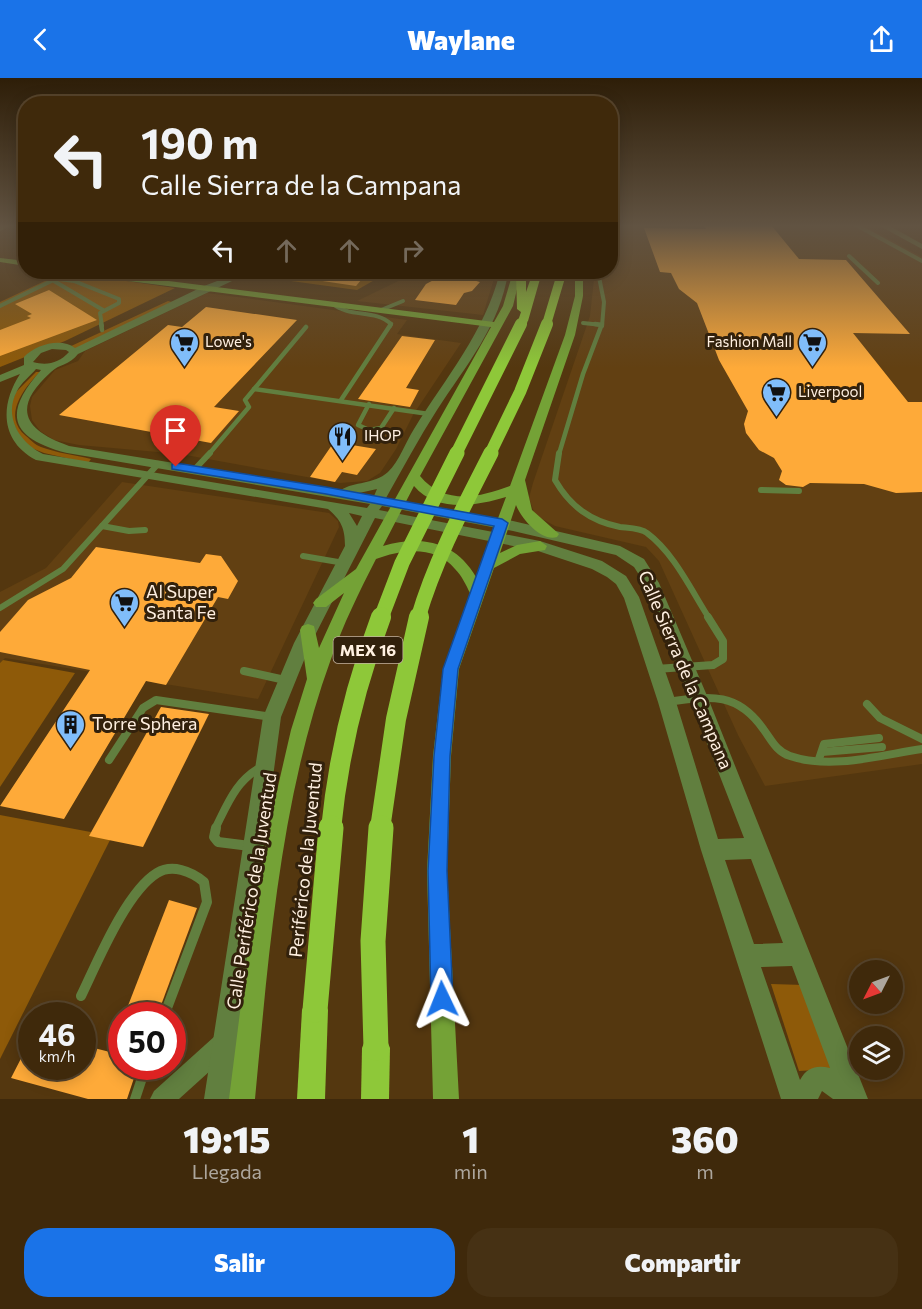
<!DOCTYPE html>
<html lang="es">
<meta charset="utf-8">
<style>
:root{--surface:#3f290b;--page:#463114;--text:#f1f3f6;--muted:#ada69d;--line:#58452c;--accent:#1a73e8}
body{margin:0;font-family:Commissioner,sans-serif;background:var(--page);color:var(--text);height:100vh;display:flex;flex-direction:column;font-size:22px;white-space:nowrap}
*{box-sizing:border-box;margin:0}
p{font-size:20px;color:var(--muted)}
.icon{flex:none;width:33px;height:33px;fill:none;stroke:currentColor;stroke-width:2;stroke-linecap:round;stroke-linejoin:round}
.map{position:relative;height:1021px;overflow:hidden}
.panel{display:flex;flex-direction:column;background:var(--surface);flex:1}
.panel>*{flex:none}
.banner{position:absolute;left:18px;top:18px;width:600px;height:183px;border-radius:24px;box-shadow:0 3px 15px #0003,0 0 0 2px var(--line);background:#3f290b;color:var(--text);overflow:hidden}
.needle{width:39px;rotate:228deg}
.controls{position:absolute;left:849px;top:882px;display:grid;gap:12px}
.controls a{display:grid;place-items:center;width:54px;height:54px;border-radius:50%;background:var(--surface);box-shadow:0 3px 15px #0003,0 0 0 2px var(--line);font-size:30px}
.speed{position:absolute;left:18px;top:924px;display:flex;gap:12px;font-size:30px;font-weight:700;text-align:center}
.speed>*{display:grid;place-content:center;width:78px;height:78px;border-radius:50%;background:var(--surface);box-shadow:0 3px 15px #0003,0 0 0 2px var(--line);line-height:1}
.speed small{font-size:15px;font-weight:400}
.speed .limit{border:9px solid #d22;background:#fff;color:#111}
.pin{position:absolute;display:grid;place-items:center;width:51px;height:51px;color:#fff;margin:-62px -26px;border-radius:50% 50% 50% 0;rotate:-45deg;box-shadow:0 0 6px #0007}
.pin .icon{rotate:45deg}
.me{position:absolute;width:66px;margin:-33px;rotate:358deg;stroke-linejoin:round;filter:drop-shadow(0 0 4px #0008)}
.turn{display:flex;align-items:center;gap:21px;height:126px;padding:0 24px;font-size:27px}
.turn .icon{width:78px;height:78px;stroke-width:2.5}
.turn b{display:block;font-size:42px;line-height:51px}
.lanes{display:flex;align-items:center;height:57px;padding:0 24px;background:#0003;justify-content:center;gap:30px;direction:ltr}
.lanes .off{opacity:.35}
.eta{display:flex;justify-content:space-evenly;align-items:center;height:102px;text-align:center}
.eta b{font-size:36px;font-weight:800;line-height:42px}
.primary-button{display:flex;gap:12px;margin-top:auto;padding:12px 24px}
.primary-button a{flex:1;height:69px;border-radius:24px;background:var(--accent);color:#fff;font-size:24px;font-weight:800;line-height:69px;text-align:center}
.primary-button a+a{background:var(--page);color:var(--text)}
header{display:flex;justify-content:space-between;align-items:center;height:78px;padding:0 24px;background:var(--accent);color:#fff;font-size:27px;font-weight:800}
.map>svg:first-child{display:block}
.built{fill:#624012}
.green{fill:#8e5a09}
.building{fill:#feaa39}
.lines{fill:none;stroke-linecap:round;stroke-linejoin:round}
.service-far4{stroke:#617f3f;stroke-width:4}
.service-far3{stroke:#617f3f;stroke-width:4.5}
.service-far2{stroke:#617f3f;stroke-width:6}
.service-far1{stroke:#617f3f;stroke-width:8}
.service{stroke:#617f3f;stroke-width:10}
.minor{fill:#617f3f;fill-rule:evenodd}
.tertiary{fill:#617f3f;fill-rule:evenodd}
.secondary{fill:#74a236;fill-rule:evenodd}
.trunk{fill:#8ec839;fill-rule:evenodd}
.trunk-bridge-far4{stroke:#8ec839;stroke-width:9}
.trunk-bridge-far3{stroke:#8ec839;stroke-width:12}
.trunk-bridge-far2{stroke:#8ec839;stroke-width:15}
.trunk-bridge-far1{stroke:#8ec839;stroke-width:20}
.trunk-bridge{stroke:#8ec839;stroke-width:25}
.route{fill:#1a73e8;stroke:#114b97;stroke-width:1.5}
.labels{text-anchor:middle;stroke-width:6;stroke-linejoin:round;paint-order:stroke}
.far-poi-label{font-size:15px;fill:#fff0e1;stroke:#32210c;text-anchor:start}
.shield{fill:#32210c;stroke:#c2b2a1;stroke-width:1.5}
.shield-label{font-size:16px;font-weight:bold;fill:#fff0e1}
.poi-label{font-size:18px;fill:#fff0e1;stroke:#32210c;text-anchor:start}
.street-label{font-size:18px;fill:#fff0e1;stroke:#32210c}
</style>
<header><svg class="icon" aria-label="back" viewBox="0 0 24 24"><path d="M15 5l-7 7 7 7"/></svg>Waylane<svg class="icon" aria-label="share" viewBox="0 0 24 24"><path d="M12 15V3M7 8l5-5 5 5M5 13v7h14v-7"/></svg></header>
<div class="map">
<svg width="922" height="1021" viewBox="0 0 922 1021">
<rect width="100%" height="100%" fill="#54370f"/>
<!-- built -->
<g class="built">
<polygon points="611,147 864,147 922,179 922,686 765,708 738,657 659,483 646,469 555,448 535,437 529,420 533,405 590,238 594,201 591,194 610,194"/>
<polygon points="417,194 496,194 483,237 357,223"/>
<polygon points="207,215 407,242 397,256 461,265 413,337 396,371 380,395 367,403 340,405 180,376 79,367 54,362 40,353 32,342 30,328 32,319 55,292 78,283 85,273"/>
<polygon points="122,404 329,435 338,443 339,449 258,621 5,580 0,585 0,514 46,490"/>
</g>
<!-- green -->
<g class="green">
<polygon points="64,194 175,210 65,263 0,289 0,224"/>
<polygon points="282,194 367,194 385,196 357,212 269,200"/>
<polygon points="168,223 172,224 76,271 69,269"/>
<path d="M36 294H40C23 311 2 338 26 358 31 362 35 367 41 369 57 375 75 377 91 381L88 385 44 375 24 367 8 334 16 314Z"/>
<polygon points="3,582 75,595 0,709 0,585"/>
<polygon points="0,737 112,758 0,981"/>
<polygon points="771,906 804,907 832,991 799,993"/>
</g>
<!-- building -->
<g class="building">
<polygon points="704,147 771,147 799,181 846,182 910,256 853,255 908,324 922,324 922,414 896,415 864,406 810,405 803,409 786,407 779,402 782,393 774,380 759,372 746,355 744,346 748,333 719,282 697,225 679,211 671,195 660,194 644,150 706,151"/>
<polygon points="310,194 354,194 367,195 356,208 309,201"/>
<polygon points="447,195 480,204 472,213 464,215 456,227 415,222 426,206"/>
<polygon points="49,212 97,242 0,278 0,252 31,240 27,238 32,236 15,226"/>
<polygon points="206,229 297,242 214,329 239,333 211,365 59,337 168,247 182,249"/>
<polygon points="402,258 435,262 406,310 419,312 410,329 358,321"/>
<polygon points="334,364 376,371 357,397 342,394 335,404 310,399"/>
<polygon points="96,469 200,485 206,476 221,478 238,503 228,521 218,519 166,607 146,603 64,741 0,728 90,592 0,574 0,554 28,522 71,500"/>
<polygon points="161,629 209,636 143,769 89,758"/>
<polygon points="169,822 197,830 157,938 124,938"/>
<polygon points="122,948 122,988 138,988 127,1021 88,1021 11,1000 32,959 32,988 82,988 82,967 110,974"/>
</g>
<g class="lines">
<!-- service-far4 -->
<g class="service-far4">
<polyline points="856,147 922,183"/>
<polyline points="849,178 878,205"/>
<polyline points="598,194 604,224 602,248"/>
<polyline points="490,199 503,201"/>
<polyline points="59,201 74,203 119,221 119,225 100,235 102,248"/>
<polyline points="54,203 103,232"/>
<path d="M333 226C350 240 375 231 391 246L390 248"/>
<polyline points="0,228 70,194"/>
<polyline points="381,232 403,223"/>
<polyline points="583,245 602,247"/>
</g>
<!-- service-far3 -->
<g class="service-far3">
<polyline points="101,246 102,252"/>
<polyline points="595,246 602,247"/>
<polyline points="254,311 429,336"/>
<polyline points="341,322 391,246"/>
<polyline points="369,326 358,347 369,352 381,350 394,330"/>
<polyline points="209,376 249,329 245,322 306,249"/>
<polyline points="559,376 583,296 602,246"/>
</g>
<!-- service-far2 -->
<g class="service-far2">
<path d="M559 375 555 402C570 428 590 443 620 449 628 450 641 450 647 455 674 475 691 512 709 540"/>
<polyline points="194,392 210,375"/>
<polyline points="761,412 799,413"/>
<polyline points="102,448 129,453 145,452"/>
<polyline points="303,478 344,485"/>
<polyline points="0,530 63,491 158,386"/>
</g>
<!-- service-far1 -->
<g class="service-far1">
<polyline points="656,591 713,587 723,581 723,563 708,539"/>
<polyline points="244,593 285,602"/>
<path d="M667 624C710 618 737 613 764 652 772 663 777 674 790 678 831 692 881 677 922 671"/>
<polyline points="867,626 880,640 922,661"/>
<polyline points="822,674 882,669"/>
<polyline points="819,681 824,666 879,660"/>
<polyline points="109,682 143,630 156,622 272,639"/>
<path d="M215 751C228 725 236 702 263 688"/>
</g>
<!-- service -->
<g class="service">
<polyline points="216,750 214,759 218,764 250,768"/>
<path d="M81 918C97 885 126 814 157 795 172 786 191 793 204 804L207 824 164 938"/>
<polyline points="135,1021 146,988"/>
</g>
<!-- minor -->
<g class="minor">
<polygon points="3,147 12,147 0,153 0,149"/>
<polygon points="223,955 231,958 234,966 231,974 179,1021 150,1021 154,1013 215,958"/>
</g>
<!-- tertiary -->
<g class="tertiary">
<polygon points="878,147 888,147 922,166 922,171"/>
<path d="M241 194H251L78 276C70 287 59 286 51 294 11 330 24 352 69 368L341 412C355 403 373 407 388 394 399 384 406 363 414 351 446 299 485 254 500 194H508C501 246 465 289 437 332 419 360 403 390 386 420L513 443 620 468 644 481 659 505 708 620 868 1021H833L822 1013 818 1021H781L701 772 658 624 624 520 616 506 607 499 592 491 538 473 375 440 311 565 281 639 230 1021H204L263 639 294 565 345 468C345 450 341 442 328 431L36 382C0 363 0 327 20 296L0 304V297L24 287V279C35 267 61 259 75 270L204 208ZM52 271 66 272 69 274C59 285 47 288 33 284L41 275ZM36 291 41 292C2 336 10 360 67 375L370 426 367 430 43 376C20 365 3 339 17 313 21 305 30 298 36 291ZM377 411 374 418 359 415ZM382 428 513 453 616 477 634 489 645 506 744 760 718 761 676 624 639 519 626 498 602 483 540 463 379 432ZM349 435 362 438 357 448ZM751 781 783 865 754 866 725 782ZM792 888 830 990C817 987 807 989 800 1002L761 889Z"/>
</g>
<!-- secondary -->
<g class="secondary">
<polygon points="0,180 26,183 26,188 0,184"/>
<path d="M77 194H97L494 244 503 228 513 194H521L513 228 420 398C444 427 478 420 510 408L565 257 575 218V194H583V218L575 257 525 402 532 432 559 456 557 459C541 464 521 440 516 427L500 475 517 467 540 463 547 468 545 472 520 476 494 490 459 591 451 678 447 793 459 1021H433L427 793 433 678 443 591 470 515C466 507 462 498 455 491 436 467 402 471 376 481 359 514 343 547 331 581 280 721 269 874 255 1021H229L249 863 267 756 291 652 307 601 300 552 302 548 308 546 314 548 319 570 344 515 326 529H316L313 525 316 521 356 491 491 249 81 197ZM414 408C437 435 476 428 506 419L476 499C455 463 421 457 383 468Z"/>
</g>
<!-- trunk -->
<g class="trunk">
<polygon points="516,194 526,194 526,214 533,194 542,194 528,243 523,246 518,243 521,234 517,231"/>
<polygon points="315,919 324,923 328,932 325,1021 297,1021 302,932 306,923"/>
<polygon points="376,956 386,960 390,970 389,1021 361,1021 362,970 366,960"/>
</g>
<!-- trunk-bridge-far4 -->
<g class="trunk-bridge-far4">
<polyline points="521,248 523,243"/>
<polyline points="546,248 560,201"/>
</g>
<!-- trunk-bridge-far3 -->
<g class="trunk-bridge-far3">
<polyline points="456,376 521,246"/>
<polyline points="490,376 520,314 547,246"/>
</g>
<!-- trunk-bridge-far2 -->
<g class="trunk-bridge-far2">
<polyline points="381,540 402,485 457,375"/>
<path d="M418 540C435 482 464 428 491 375"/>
</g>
<!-- trunk-bridge-far1 -->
<g class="trunk-bridge-far1">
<path d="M331 751C338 680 356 605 381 539"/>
<polyline points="380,751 396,641 419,539"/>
</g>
<!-- trunk-bridge -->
<g class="trunk-bridge">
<polyline points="315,932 331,750"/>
<polyline points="376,970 373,863 381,750"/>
</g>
</g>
<!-- sky -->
<linearGradient id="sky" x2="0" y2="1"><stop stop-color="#2e1e08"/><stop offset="0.51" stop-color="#615342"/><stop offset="1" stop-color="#615342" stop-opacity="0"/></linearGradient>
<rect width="922" height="290" fill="url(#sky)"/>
<!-- route -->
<polygon class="route" points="176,385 326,409 502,441 508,445 458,591 450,678 447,793 453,921 450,928 442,932 434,928 431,921 428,793 434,678 443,591 494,448 326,416 172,391 172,386"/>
<!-- icons -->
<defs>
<symbol id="supermarket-pin" viewBox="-11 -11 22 30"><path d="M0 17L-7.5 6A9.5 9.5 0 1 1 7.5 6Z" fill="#80bdfa" stroke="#32210c"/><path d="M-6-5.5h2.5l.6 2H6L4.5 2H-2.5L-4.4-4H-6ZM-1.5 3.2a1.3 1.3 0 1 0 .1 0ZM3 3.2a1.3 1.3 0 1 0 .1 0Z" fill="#111"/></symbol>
<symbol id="restaurant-pin" viewBox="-11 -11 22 30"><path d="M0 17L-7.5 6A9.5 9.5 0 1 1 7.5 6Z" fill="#80bdfa" stroke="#32210c"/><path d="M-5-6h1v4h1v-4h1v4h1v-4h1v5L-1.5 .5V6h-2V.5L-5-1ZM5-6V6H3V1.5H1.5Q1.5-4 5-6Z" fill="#111"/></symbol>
<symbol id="building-pin" viewBox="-11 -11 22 30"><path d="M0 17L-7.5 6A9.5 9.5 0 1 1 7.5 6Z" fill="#80bdfa" stroke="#32210c"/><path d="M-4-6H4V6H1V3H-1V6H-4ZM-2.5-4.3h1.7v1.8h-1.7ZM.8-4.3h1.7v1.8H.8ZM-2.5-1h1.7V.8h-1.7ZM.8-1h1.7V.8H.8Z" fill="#111"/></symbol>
</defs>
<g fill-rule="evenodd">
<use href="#supermarket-pin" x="168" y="248" width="33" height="45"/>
<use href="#supermarket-pin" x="796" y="248" width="33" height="45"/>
<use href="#supermarket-pin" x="760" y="298" width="33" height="45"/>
<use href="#restaurant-pin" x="326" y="342" width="33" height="45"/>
<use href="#supermarket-pin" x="108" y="508" width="33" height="45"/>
<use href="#building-pin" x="54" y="630" width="33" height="45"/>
</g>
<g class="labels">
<!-- far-poi labels -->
<g class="far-poi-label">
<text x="205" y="269">Lowe's</text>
<text x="792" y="269" text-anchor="end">Fashion Mall</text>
<text x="798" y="319">Liverpool</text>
<text x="364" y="363">IHOP</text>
</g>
<!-- shield labels -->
<rect class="shield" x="333.5" y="559" width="69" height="26" rx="4.5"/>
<g class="shield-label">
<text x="368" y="578">MEX 16</text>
</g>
<!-- poi labels -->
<g class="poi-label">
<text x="146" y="520">Al Super<tspan x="146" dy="21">Santa Fe</tspan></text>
<text x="92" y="652">Torre Sphera</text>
</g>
<!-- street labels -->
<g class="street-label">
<text transform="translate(685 592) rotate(67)" y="6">Calle Sierra de la Campana</text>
<text transform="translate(306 782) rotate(-84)" y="6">Periférico de la Juventud</text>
<text transform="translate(252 813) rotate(-81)" y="6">Calle Periférico de la Juventud</text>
</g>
</g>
</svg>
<div class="controls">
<a><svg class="needle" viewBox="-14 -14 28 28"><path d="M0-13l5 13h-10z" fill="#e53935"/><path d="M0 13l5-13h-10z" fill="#ada69d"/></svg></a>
<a><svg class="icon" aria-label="layers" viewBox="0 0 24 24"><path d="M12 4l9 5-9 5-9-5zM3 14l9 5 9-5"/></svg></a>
</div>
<div class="speed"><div>46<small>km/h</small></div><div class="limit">50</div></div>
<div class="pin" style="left:176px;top:389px;background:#d93025"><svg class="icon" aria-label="arrive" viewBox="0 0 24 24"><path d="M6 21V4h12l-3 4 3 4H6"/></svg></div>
<svg class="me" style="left:442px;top:921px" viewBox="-20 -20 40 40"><path d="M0-17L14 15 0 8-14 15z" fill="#1a73e8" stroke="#fff" stroke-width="4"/></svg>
<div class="banner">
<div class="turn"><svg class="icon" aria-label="left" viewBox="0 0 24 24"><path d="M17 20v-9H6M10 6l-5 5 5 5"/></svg><div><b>190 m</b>Calle Sierra de la Campana</div></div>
<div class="lanes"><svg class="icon" aria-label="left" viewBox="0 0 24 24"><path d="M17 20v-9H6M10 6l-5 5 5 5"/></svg><svg class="icon off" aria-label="ahead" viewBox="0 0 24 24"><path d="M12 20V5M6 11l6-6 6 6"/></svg><svg class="icon off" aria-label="ahead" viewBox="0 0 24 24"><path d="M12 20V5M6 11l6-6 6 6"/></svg><svg class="icon off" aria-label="right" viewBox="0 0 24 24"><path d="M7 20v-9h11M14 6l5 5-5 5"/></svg></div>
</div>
</div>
<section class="panel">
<div class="eta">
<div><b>19:15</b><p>Llegada</p></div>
<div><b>1</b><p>min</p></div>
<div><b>360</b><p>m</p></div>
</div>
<div class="primary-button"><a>Salir</a><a>Compartir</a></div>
</section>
